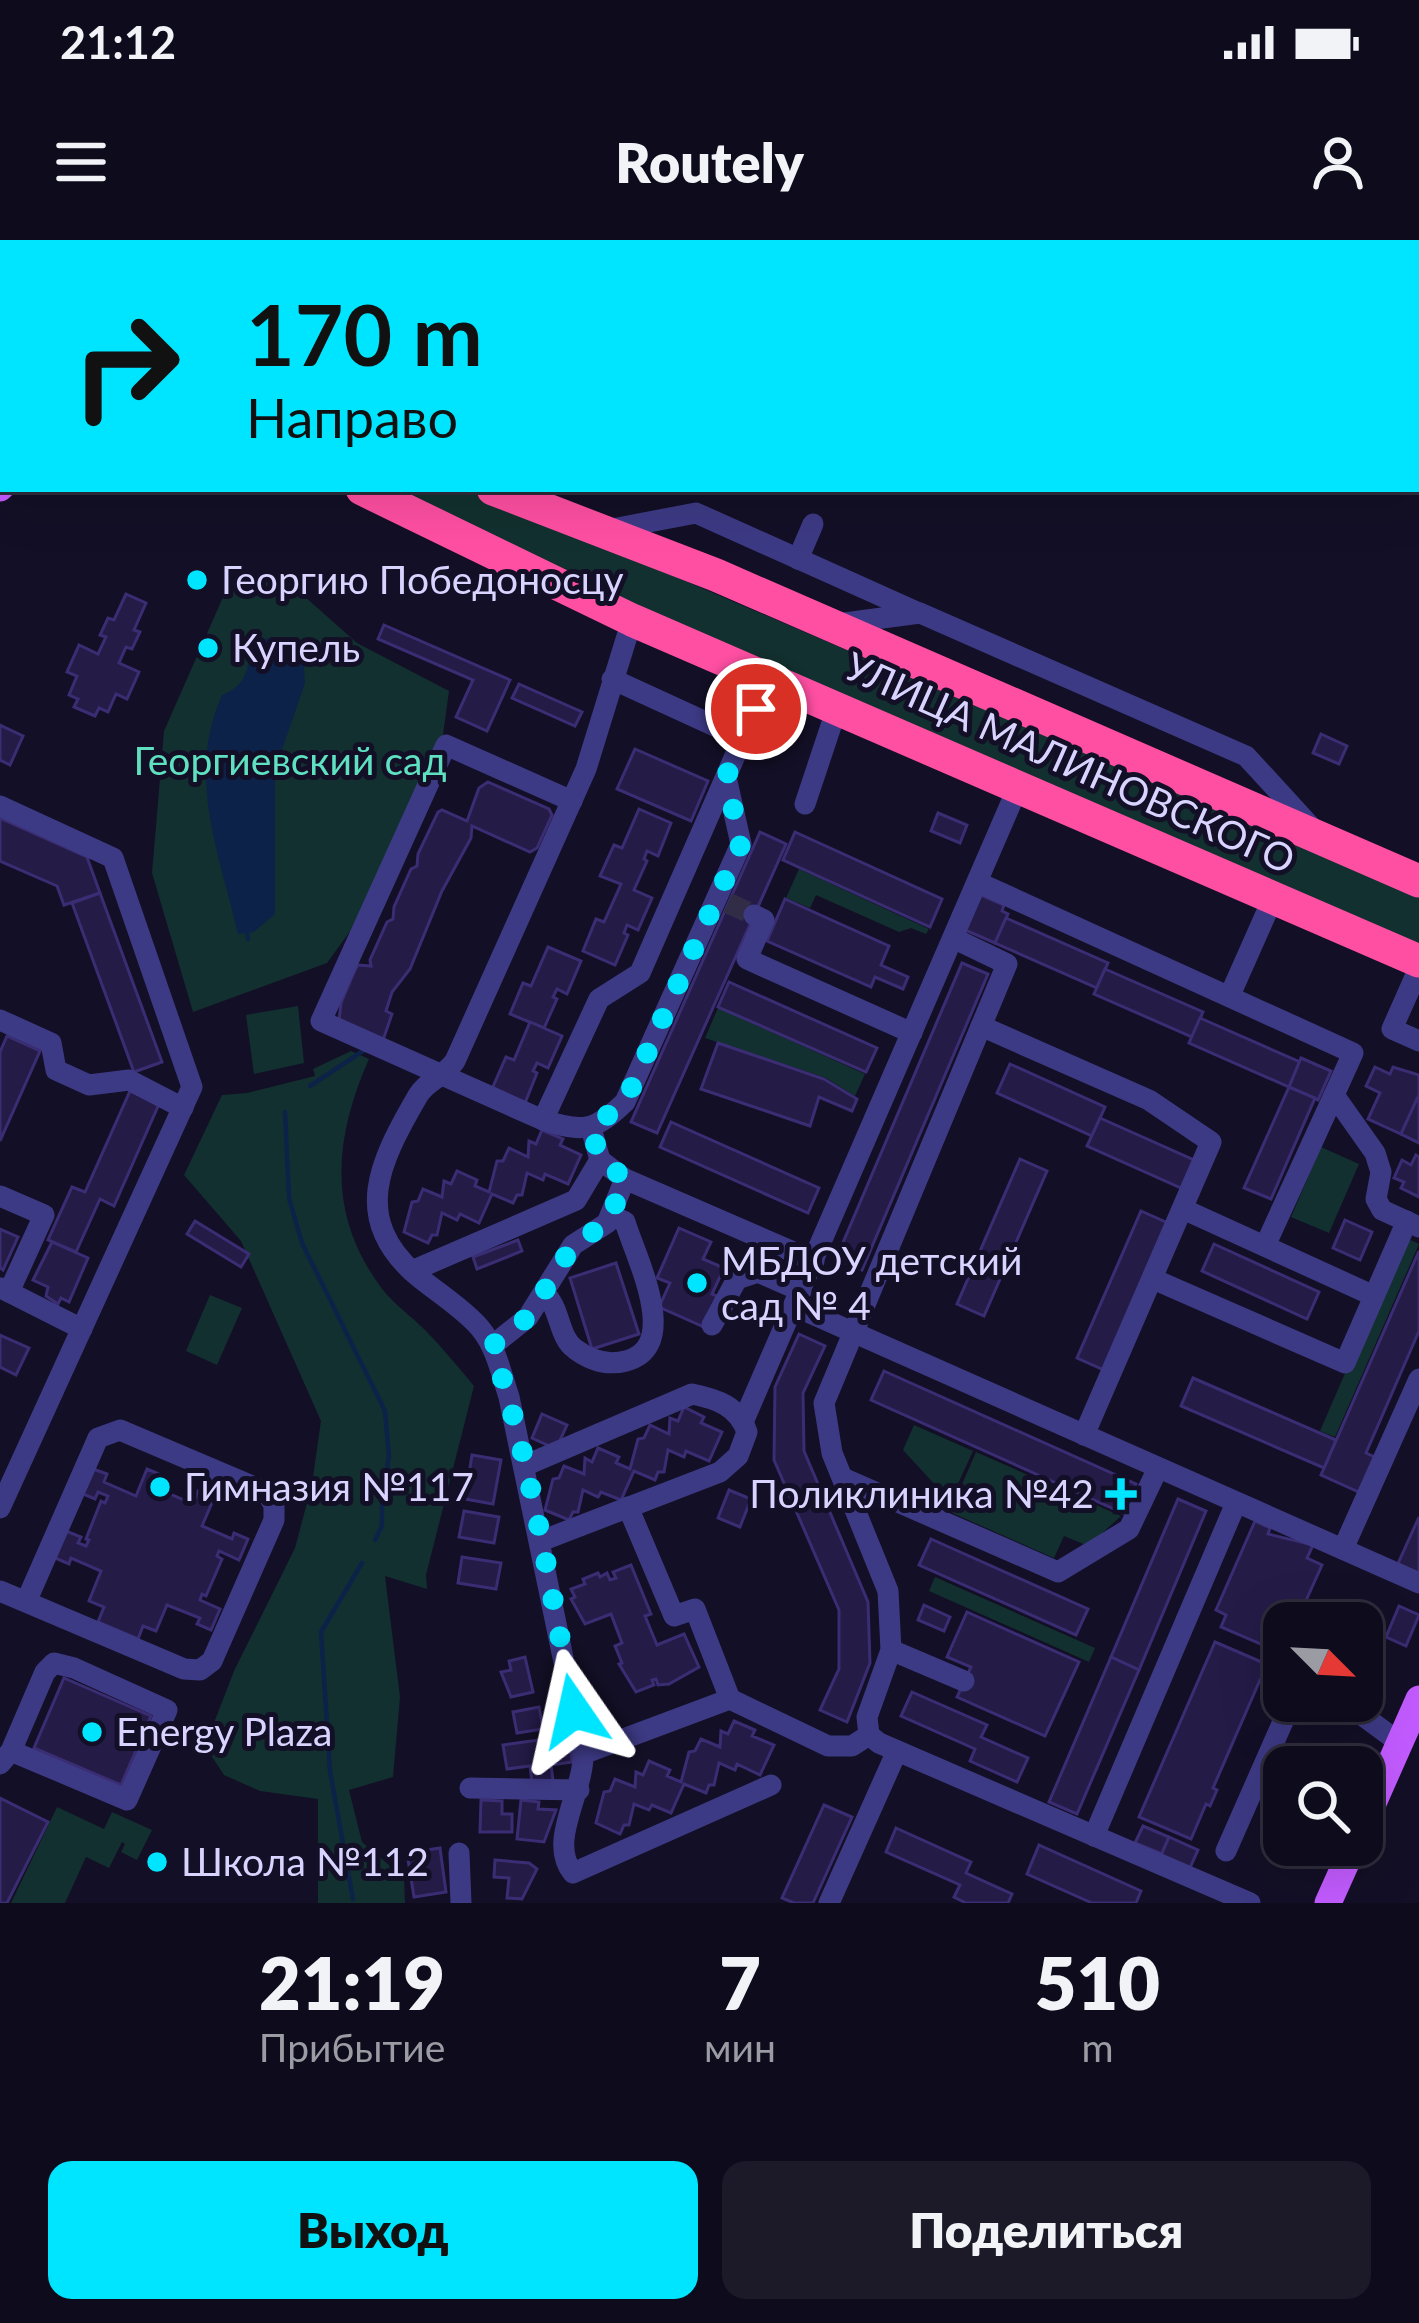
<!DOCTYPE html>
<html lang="ru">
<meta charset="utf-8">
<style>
:root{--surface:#0e0b1c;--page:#1c1929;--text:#f1f3f6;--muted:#9b9ba3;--line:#2e2b3b;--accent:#00e5ff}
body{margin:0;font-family:Lato,sans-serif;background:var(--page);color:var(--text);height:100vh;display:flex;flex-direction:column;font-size:45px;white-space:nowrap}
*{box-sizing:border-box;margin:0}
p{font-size:39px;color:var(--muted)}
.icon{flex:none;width:66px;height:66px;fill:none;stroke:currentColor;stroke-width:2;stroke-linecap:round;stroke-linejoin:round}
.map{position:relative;height:1663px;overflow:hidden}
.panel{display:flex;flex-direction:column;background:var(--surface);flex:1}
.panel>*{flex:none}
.top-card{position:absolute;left:0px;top:0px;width:1419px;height:252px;box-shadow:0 12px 48px #0002,0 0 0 3px var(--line);background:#00e5ff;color:#111;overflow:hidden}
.needle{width:78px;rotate:114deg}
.buttons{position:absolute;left:1263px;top:1362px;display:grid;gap:24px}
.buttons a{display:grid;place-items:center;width:120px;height:120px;border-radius:24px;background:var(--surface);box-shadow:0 12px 48px #0002,0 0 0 3px var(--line);font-size:60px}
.pin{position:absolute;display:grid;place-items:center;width:102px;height:102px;color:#fff;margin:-51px;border:6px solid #fff;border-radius:50%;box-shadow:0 3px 12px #0007}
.me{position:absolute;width:132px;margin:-66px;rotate:349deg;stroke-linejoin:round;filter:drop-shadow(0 0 9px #0008)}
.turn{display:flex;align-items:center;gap:42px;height:252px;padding:0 48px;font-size:54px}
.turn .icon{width:156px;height:156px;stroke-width:2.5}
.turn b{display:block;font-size:84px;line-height:102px}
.eta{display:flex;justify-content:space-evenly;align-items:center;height:204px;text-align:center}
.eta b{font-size:72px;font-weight:800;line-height:84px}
.cta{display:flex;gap:24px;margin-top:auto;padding:24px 48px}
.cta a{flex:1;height:138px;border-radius:24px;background:var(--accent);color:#111;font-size:48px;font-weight:800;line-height:138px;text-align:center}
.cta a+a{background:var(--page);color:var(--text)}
.status{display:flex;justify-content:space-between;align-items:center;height:84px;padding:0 60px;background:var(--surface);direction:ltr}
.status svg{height:33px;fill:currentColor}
header{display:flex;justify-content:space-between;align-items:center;height:156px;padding:0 48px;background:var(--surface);font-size:54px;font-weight:800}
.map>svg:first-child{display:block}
.green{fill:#12302f}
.water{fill:#0c2248}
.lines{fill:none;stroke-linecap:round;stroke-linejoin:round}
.stream{stroke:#0c2248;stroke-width:4.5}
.building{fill:#241b47;stroke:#3b2d73;stroke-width:3}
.minor-tunnel{stroke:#312d47;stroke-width:21;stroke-dasharray:21 10;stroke-linecap:butt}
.minor{stroke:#3d3a85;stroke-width:21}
.major{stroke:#c25bff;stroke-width:27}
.highway{stroke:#ff4fa3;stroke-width:33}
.route{stroke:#00e5ff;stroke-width:21;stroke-dasharray:0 37.8}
.poi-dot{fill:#00e5ff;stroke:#130f26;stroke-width:4.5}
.labels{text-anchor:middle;stroke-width:10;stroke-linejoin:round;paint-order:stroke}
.poi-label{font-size:39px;fill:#d9d4ff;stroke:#130f26;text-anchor:start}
.park-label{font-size:39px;fill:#5fe0c0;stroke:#130f26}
.street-label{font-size:39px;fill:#d9d4ff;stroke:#130f26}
</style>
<div class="status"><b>21:12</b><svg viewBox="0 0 49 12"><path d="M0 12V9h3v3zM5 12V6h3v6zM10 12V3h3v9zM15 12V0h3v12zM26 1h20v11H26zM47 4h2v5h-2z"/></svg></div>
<header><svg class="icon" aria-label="menu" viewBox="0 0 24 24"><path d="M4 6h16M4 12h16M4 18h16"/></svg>Routely<svg class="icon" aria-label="person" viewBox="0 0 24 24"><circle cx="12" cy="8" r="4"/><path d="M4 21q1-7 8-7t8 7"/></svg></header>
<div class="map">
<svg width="1419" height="1663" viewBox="0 0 1419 1663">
<rect width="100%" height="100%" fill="#130f26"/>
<!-- green -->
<g class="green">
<polygon points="389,249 461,249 573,293 1419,655 1419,707 653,376"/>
<polygon points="277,332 357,403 449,451 443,495 351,690 327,723 193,772 152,633 164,491 227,348"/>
<polygon points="799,629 929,689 926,694 911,688 899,692 816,655 810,668 786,658"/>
<polygon points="298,766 304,823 254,834 246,775"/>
<polygon points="718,768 865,834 855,856 826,838 705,798"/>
<path d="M351 811 369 819C333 900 327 977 383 1050 395 1065 411 1076 424 1089 442 1107 458 1127 474 1146L426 1335 427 1349 385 1336 400 1457 393 1537 349 1550 362 1602 404 1638 405 1663H318V1559L260 1551 224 1535 205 1506 234 1431 295 1308 312 1244 321 1181 241 1001 184 935 222 855 247 853 315 836 313 829Z"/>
<polygon points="1321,907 1359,924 1329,993 1291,977"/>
<polygon points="1404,997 1419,1004 1335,1197 1320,1191"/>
<polygon points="210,1055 242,1068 217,1125 186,1111"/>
<polygon points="914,1185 973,1211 950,1261 903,1210"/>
<polygon points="976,1212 1121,1276 1088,1306 1064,1296 1054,1318 950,1272"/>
<polygon points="935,1337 1095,1408 1089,1422 929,1351"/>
<polygon points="57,1567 104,1589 112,1572 152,1590 137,1620 121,1612 125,1604 122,1602 109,1628 86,1617 65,1663 11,1663"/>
</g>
<!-- water -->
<path class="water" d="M275 397 303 413 305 443 275 530V674L254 692 238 694C219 612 186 536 222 455 248 445 249 427 250 402Z"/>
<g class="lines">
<!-- stream -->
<g class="stream">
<polyline points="247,693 248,699"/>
<polyline points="310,846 366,809"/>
<polyline points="285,872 289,958 302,1003 385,1171 389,1217 382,1258 382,1286 375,1300"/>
<polyline points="353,1659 330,1531 321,1392 362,1323"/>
</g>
</g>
<!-- building -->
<g class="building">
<polygon points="949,0 1279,0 1278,3"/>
<polygon points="1333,0 1419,0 1419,240 1416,3 1331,3"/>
<polygon points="126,354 146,363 134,390 140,392 132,409 126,407 119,423 139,432 127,459 116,454 108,472 99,468 95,476 74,467 78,459 69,455 77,436 67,432 79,405 98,414 106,397 100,395 108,378 114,380"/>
<polygon points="384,385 510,440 487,491 456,477 473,440 378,399"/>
<polygon points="519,444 582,472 575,486 512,458"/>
<polygon points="0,485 23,496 10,525 0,520"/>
<polygon points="1321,494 1347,506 1339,524 1313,513"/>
<polygon points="635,509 708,541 691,581 617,549"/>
<polygon points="488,542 549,569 552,575 537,608 530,612 472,586 471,598 442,651 410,729 392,752 386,771 392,774 383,800 339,781 341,763 355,730 358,725 371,726 370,720 387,682 393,679 394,667 411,629 417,626 418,614 438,572 442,570 467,581 479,548"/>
<polygon points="639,569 671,583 658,616 647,611 644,619 647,621 634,650 652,658 638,690 627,685 624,693 628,695 615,725 583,711 596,679 604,682 621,644 600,636 614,605 622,608"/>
<polygon points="938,573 967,585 960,603 931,591"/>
<polygon points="0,578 87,617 100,653 64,665 57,646 0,621"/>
<polygon points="760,592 786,604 657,893 631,882"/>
<polygon points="795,592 942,659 930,687 783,620"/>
<polygon points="100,653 162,822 134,832 72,663"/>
<polygon points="981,655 1004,665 1002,671 1008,674 995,703 965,690"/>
<polygon points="785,659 889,706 881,725 908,737 903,749 875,737 871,747 767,701"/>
<polygon points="1006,678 1108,723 1097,748 995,703"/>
<polygon points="548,707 581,721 567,754 557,749 553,757 557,759 544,788 510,774 523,743 531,746"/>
<polygon points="962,723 988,734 862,1030 836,1019"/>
<polygon points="1105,729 1203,772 1192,797 1094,754"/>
<polygon points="729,742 877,808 866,832 718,767"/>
<polygon points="1200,778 1300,822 1289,847 1189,803"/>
<polygon points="530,782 562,796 548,828 537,823 533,831 537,833 525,863 492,849 506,817 514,820"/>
<polygon points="7,796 40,811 0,901 0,812"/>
<polygon points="718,803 824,839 857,859 852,871 819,857 810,886 701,849"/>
<polygon points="1301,818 1331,831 1318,860 1289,847"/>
<polygon points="1010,824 1105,867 1092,896 997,853"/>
<polygon points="1375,827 1390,834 1393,827 1419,835 1419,855 1401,894 1368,879 1380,853 1366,846"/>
<polygon points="1289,847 1315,858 1271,959 1244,948"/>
<polygon points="130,851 159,864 114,966 100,959 76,1012 48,1000 72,947 85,952"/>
<polygon points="1417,859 1419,860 1419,903 1401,894"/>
<polygon points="1100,878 1194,920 1181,948 1087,906"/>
<polygon points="671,882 819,948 808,973 660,907"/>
<polygon points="542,890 563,899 560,905 581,915 568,944 545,934 543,940 527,933 522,955 517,955 513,963 492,954 479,983 460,974 457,980 442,973 437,995 432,995 428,1003 404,992 412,962 418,961 423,949 442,957 444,941 451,944 457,931 477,940 475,946 489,952 497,921 503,921 509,908 528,917 529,901 536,904"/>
<polygon points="1416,915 1419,917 1419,957 1401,948 1404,942 1394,938 1402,920 1411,925"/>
<polygon points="1020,919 1047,931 984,1076 957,1064"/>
<polygon points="1141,971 1168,983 1104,1130 1077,1118"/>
<polygon points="1345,980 1372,992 1360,1020 1333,1008"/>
<polygon points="195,981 249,1014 241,1027 187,994"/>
<polygon points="679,988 711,1002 703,1019 724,1028 712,1054 717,1056 704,1087 659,1067 670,1043 657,1038"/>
<polygon points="0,989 18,997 3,1030 0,1028"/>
<polygon points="518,1000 522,1011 477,1029 473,1017"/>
<polygon points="52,1002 88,1018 69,1062 61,1058 58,1064 46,1056 48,1047 33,1040"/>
<polygon points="1214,1004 1319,1052 1307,1079 1202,1031"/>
<polygon points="1419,1011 1419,1091 1366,1213 1377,1218 1361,1253 1321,1235"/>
<polygon points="616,1023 639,1094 592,1109 570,1038"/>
<polygon points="799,1094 825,1106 803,1153 804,1211 868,1362 870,1423 847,1482 820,1470 839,1429 839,1370 774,1220 775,1147"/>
<polygon points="0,1095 29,1108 16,1135 0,1127"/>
<polygon points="884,1131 1136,1244 1123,1273 871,1160"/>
<polygon points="1193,1138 1336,1200 1324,1228 1181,1166"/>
<polygon points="684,1167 704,1177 701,1183 722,1192 709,1221 686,1211 684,1217 668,1210 664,1232 658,1232 655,1240 634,1231 621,1260 601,1252 598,1257 583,1250 578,1272 573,1272 569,1280 545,1270 553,1239 559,1238 564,1226 584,1234 585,1218 592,1222 598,1208 619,1217 616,1223 630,1229 638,1199 644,1198 650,1185 669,1194 670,1178 678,1181"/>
<polygon points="542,1174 567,1185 556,1209 532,1198"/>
<polygon points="472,1215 501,1220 493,1264 465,1259"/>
<polygon points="93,1229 107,1234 104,1242 136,1256 147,1229 164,1236 159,1249 193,1264 198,1251 214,1258 202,1286 232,1299 234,1293 248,1299 239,1320 219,1311 217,1316 222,1319 206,1356 202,1354 200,1360 220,1369 211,1390 197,1384 200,1378 167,1365 156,1391 143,1386 138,1399 98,1382 104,1367 89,1361 101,1331 71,1318 69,1324 55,1318 66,1291 81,1297 78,1303 86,1306 89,1300 86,1299 101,1261 105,1263 108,1256 98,1252 95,1259 83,1254"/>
<polygon points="729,1250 751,1259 740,1287 718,1278"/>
<polygon points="1178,1259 1206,1271 1139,1430 1111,1417"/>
<polygon points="464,1271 499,1277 494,1303 459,1297"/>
<polygon points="1419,1277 1419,1338 1396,1328"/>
<polygon points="1255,1281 1270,1288 1268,1294 1313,1305 1307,1318 1322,1325 1304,1365 1305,1383 1284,1383 1284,1401 1279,1412 1221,1387 1226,1375 1216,1370"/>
<polygon points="931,1299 1088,1369 1076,1395 919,1325"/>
<polygon points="462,1317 501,1323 496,1349 458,1343"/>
<polygon points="631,1325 651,1374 645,1376 657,1405 684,1394 699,1427 669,1444 658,1445 656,1439 652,1440 654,1445 636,1452 619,1424 622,1423 615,1406 622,1403 611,1374 585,1384 571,1359 575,1357 571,1349 585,1344 583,1339 598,1333 600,1337 607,1333 610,1340 616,1338 613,1332"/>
<polygon points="924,1365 950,1377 944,1391 918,1380"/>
<polygon points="1399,1366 1419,1375 1406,1406 1386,1397"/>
<polygon points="967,1372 1079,1422 1045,1496 957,1457 971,1427 947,1417"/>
<polygon points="1215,1402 1271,1426 1264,1442 1260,1440 1213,1548 1217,1550 1210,1566 1206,1564 1191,1599 1139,1577"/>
<polygon points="525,1417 533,1452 511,1457 501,1432 511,1430 509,1421"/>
<polygon points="1111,1417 1139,1430 1077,1574 1049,1562"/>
<polygon points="64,1438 151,1476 121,1545 34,1508"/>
<polygon points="912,1452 987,1485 981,1497 1028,1518 1017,1542 970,1521 975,1509 901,1476"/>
<polygon points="539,1467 543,1489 517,1493 513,1472"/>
<polygon points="734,1481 755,1490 752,1496 774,1505 760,1535 737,1524 735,1530 719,1523 714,1545 709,1545 706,1553 684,1544 671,1573 652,1565 649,1570 634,1564 629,1585 624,1585 620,1594 596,1583 604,1552 610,1551 615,1539 635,1547 636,1532 643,1535 649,1521 670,1530 667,1536 681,1542 689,1512 695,1511 701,1499 720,1507 721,1491 728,1494"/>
<polygon points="546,1499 547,1506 570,1503 572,1522 551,1525 553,1540 532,1543 530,1526 507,1529 503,1505"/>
<polygon points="0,1558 48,1582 7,1663 0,1663"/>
<polygon points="481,1560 502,1561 502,1574 512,1574 512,1592 480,1592"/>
<polygon points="521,1560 539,1562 538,1569 556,1570 544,1602 517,1599"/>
<polygon points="824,1565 852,1577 813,1663 794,1663 782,1658"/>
<polygon points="1143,1586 1169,1597 1162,1614 1135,1603"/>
<polygon points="896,1588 971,1622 966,1633 1012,1654 1008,1663 966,1663 954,1657 960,1645 886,1612"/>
<polygon points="1169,1597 1198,1610 1188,1632 1159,1620"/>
<polygon points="1039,1605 1141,1651 1136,1663 1092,1663 1027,1634"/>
<polygon points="440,1608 446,1652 414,1657 407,1613"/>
<polygon points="495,1620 529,1623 537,1629 522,1659 507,1658 509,1638 494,1637"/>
</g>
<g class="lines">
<!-- minor-tunnel -->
<polyline class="minor-tunnel" points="728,663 754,675"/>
<!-- minor -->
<g class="minor">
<polyline points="470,0 476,3"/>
<polyline points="105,3 106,0"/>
<polyline points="600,3 601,0"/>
<polyline points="607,290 696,273 919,373"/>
<polyline points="798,319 813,284"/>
<path d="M632 380 586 529 455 821C444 837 425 841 416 859 379 923 352 978 415 1034 436 1052 462 1067 480 1088 496 1107 501 1133 509 1157L583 1514C584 1552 547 1602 573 1633L771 1545"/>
<polyline points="837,384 920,373 1246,516 1313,589"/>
<polyline points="612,439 743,499"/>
<path d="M572 561 446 505 321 781 543 880C583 893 595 891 625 862L741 604 726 537"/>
<polyline points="805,564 837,468"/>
<polyline points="0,566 113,618 192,847 0,1268"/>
<polyline points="977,642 1353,813 1334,855 1375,913 1381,932 1376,959 1382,970 1419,987"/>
<polyline points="754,675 764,680 747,719 912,793"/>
<polyline points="1419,728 1392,789 1419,801"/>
<polyline points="1230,755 1273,658"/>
<polyline points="0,780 51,803 56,830 89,845 129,840 183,868"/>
<polyline points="981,786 1149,860 1211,902 1084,1195"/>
<polyline points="543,880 599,759 640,733 769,438"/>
<polyline points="591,888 600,920 625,939 814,1021"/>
<polyline points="0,956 44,975 9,1052"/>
<polyline points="1183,969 1374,1056"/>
<polyline points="1265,1006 1334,855"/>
<polyline points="412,1031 576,960 600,920"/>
<polyline points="1153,1039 1345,1123 1407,981"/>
<polyline points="1,1048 82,1089"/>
<path d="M544 1053C561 1068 558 1097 575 1109 591 1121 607 1126 626 1121 682 1107 636 1018 625 982L611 975"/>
<polyline points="794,1066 1419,1343"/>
<polyline points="712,1085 737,1039 758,1032 801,1051"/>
<polyline points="492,1106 528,1077 573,1005 607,983 625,939"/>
<polyline points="743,1182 1018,547"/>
<path d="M524 1226 692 1154C717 1159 738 1166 747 1192L738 1216 720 1232 541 1301"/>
<polyline points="843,1238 1058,1332 1129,1289 1158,1228"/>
<polyline points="628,1267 674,1376 695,1369 730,1459"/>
<polyline points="1343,1309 1419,1139"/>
<polyline points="0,1351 26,1362 184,1429 200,1430 212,1421 274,1280 274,1265 266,1252 120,1190 98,1198 26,1362"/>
<polyline points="891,1410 964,1441"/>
<polyline points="1343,1461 1400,1503"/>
<polyline points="869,1495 867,1477 891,1410 888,1351 832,1213 824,1163 1007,724 953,698"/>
<polyline points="583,1514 730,1459 828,1506 852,1506 869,1495 879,1503 1250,1663"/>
<polyline points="0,1524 11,1511 45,1432 54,1423 74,1428 167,1470 127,1560 11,1511"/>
<polyline points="470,1548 579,1550"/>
<polyline points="1094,1596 1236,1263"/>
<polyline points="1226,1611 1292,1461"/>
<polyline points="459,1613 461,1663"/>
<polyline points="829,1663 897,1511"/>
</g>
<!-- major -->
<g class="major">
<polyline points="0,169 3,171"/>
<polyline points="0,191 3,192"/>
<polyline points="0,248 3,245"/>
<polyline points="1362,1588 1419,1459"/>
<polyline points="1328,1663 1354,1605"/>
</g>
<!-- highway -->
<g class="highway">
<polyline points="0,52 3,53"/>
<polyline points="0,79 3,80"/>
<polyline points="362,249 632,380 1419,721"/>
<polyline points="493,249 716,335 1419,641"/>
</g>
</g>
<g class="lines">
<!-- route -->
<path class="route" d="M574 1471C550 1349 532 1224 492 1106L528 1077 573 1005 607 983 626 939 600 920 591 888 625 862 741 604 726 537 756 469"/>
</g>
<!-- markers -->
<g class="poi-dot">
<circle cx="197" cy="340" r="12"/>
<circle cx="208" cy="408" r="12"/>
<circle cx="697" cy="1043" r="12"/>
<circle cx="160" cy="1247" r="12"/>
<path d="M1115 1236h12v12h12v12h-12v12h-12v-12h-12v-12h12z"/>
<circle cx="92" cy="1492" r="12"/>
<circle cx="157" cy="1622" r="12"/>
</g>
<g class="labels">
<!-- poi labels -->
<g class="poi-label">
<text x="221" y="354">Георгию Победоносцу</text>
<text x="232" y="422">Купель</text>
<text x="721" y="1035">МБДОУ детский<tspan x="721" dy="45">сад № 4</tspan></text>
<text x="184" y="1261">Гимназия №117</text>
<text x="1094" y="1268" text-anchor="end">Поликлиника №42</text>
<text x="116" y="1506">Energy Plaza</text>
<text x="181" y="1636">Школа №112</text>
</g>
<!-- park labels -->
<g class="park-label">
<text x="290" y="535">Георгиевский сад</text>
</g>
<!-- street labels -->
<g class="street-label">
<text transform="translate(1070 523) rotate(24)" y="14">УЛИЦА МАЛИНОВСКОГО</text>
</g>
</g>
</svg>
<div class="buttons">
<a><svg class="needle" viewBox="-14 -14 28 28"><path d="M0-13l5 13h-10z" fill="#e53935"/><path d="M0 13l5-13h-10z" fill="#9b9ba3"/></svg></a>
<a><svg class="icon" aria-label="search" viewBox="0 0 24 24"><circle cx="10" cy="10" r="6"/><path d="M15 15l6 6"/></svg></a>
</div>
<div class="pin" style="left:756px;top:469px;background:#d93025"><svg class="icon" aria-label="arrive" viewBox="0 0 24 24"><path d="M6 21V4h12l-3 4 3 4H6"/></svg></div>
<svg class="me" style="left:574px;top:1471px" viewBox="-20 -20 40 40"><path d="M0-17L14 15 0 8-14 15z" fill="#00e5ff" stroke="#fff" stroke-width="4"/></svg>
<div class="top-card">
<div class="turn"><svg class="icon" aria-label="right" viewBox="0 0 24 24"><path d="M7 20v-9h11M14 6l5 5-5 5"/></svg><div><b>170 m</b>Направо</div></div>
</div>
</div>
<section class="panel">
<div class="eta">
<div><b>21:19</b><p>Прибытие</p></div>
<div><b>7</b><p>мин</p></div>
<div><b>510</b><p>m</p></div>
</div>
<div class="cta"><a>Выход</a><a>Поделиться</a></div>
</section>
